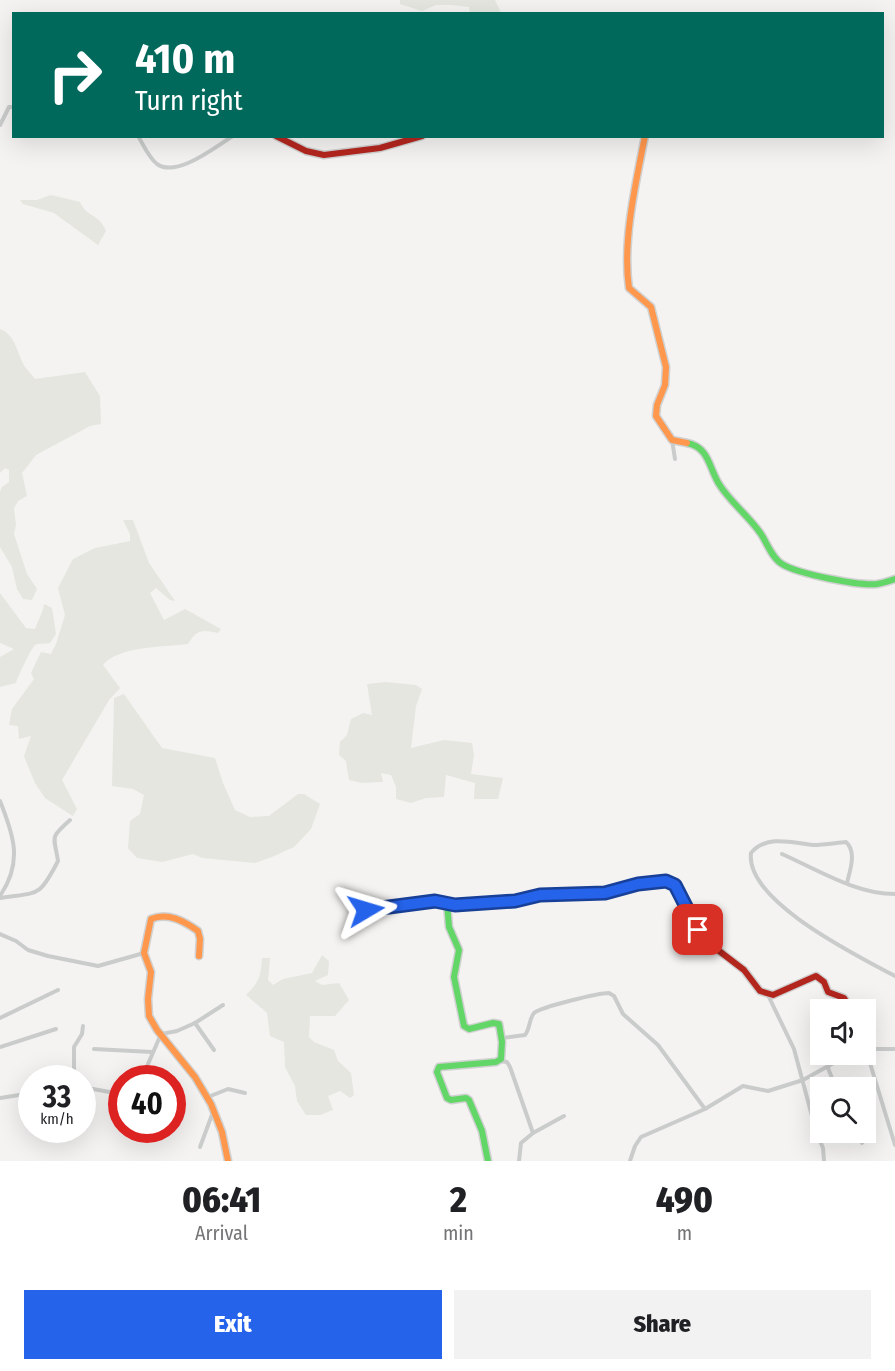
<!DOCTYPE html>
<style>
:root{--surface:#fff;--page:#f2f2f2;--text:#202124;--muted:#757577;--accent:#2563eb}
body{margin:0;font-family:"Fira Sans Condensed",sans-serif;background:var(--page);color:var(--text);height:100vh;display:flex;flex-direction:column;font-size:22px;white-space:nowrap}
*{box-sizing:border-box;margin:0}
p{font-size:20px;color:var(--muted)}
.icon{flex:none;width:33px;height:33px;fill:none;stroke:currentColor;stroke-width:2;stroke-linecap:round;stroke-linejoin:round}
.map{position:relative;height:1161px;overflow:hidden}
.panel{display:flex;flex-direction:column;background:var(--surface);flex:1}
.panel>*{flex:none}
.banner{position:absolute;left:12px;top:12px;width:872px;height:126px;border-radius:0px;box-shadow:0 6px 24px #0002;background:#00695c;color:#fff;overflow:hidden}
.controls{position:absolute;left:810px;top:999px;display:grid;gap:12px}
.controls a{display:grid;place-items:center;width:66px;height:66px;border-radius:0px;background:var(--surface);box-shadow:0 6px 24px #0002;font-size:30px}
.speed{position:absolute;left:18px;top:1065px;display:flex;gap:12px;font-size:30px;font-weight:700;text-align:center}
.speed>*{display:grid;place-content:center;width:78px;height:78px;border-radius:50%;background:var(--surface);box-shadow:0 6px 24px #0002;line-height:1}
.speed small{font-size:15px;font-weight:400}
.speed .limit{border:9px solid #d22;background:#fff;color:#111}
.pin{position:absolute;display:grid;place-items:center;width:51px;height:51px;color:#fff;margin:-26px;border-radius:12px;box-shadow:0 3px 9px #0006}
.me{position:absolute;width:66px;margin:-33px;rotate:83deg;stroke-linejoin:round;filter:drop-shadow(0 0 4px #0008)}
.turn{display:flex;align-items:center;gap:21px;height:126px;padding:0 24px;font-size:27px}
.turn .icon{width:78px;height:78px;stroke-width:2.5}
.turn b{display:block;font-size:42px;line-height:51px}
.eta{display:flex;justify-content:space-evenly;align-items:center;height:102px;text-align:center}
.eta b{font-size:36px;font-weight:800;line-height:42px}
.cta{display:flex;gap:12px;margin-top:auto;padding:12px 24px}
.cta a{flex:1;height:69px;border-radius:0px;background:var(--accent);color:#fff;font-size:24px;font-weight:800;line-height:69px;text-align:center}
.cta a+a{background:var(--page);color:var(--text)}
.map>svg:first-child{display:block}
.green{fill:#e4e6df}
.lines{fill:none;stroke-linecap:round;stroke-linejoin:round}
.fast-casing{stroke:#d0d1d1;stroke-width:9}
.slow-casing{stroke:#d0d1d1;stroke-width:9}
.jam-casing{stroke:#d0d1d1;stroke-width:9}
.street{stroke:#cacccc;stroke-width:4}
.fast{stroke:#63d668;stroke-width:6}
.slow{stroke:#ff974d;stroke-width:6}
.jam{stroke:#b3261e;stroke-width:6}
.route-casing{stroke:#184099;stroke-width:15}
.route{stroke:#2563eb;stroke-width:10}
</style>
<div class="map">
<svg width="895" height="1161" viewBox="0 0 895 1161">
<rect width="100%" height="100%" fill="#f4f3f1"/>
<!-- green -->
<g class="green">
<polygon points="400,0 495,0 501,13 470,13 469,7 452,5 436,5 422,11 400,4"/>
<path d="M51 195 80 202C87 218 99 213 106 231L98 245 54 213 23 204 20 200H37Z"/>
<path d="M0 329C16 335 17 354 25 367 28 371 32 375 35 379L85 372 100 396 101 424 90 426 36 455 22 473 27 496 18 501 14 508 16 525 14 534 27 574 37 589 32 600 23 599 17 589 12 567 0 547V492L2 487 9 482V470L5 468 0 473Z"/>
<path d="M123 520H133L149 563 175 601 170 600 156 588 150 593 164 620 185 609 221 629 218 633C202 629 196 630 188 644 164 647 118 646 103 665L120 688 109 700 62 780 77 809 73 816 45 798 35 783 24 756 31 736 19 739 18 726 9 725 12 709 34 679 31 673 41 652 51 654 56 644 65 615 58 588 73 559 95 548 130 541V534Z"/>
<path d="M0 593 26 628 35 629C38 620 43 613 44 604L52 608 56 634 50 643C46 644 39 643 35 645 32 647 17 678 16 683L0 687V657L14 649 0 643Z"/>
<polygon points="386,682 416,685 422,689 416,706 411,748 444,740 472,743 474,755 471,774 503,778 498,799 474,799 475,783 446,775 444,797 426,798 411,803 396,799 396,787 391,775 381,773 383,782 361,783 349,780 346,761 339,755 340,742 347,735 351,719 363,713 372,715 367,684"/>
<polygon points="124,694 162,748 215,758 223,783 235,810 250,817 269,816 298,794 304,794 320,804 311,829 294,847 272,857 255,863 202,858 193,854 162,862 137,858 128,848 130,821 140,814 144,795 133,789 112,786 114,698"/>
<path d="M322 955 329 961 328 975 315 981 322 985 339 983 349 1000 335 1016H310L309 1037 314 1042 334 1050 338 1061 351 1073 354 1095 350 1098 340 1091 328 1096 333 1110 320 1115H306L297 1101 295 1086 285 1067 284 1042 270 1036 267 1013 246 995C259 983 261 975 262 958H270L268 980 273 985 283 979 312 973Z"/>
</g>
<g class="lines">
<defs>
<g id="fast">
<path d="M687 443C709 447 709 468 719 484 730 502 749 516 761 534 767 543 772 558 782 564 798 574 859 586 877 584 883 583 889 581 895 579"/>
<polyline points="447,903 449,927 459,950 454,977 464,1026 469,1029 493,1023 499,1024 502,1042 501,1059 496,1062 439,1067 437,1072 447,1098 451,1100 466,1098 469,1100 482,1131 488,1161"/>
<polyline points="357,914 366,910 435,901 455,905 515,901 540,895 605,893 638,884 666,881 675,885 683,901"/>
</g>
<g id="slow">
<path d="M645 136C636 182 622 242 629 288L651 307 666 367 665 385 657 405 656 416 672 440 687 443"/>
<path d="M199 956 200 939 198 931C184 921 168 912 151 919L144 953 151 972 148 999 149 1016 157 1030 195 1077 211 1104 222 1132 228 1161"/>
</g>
<g id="jam">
<polyline points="276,136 306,151 324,155 380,148 422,136"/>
<polyline points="683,901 698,930 710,944 744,970 760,991 773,995 816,976 824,982 828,992 844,998 851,1010"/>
</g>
</defs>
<!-- fast casing -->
<use href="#fast" class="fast-casing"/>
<!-- slow casing -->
<use href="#slow" class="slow-casing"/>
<!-- jam casing -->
<use href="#jam" class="jam-casing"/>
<!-- street -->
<g class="street">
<polyline points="0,125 9,107 14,107"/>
<path d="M138 136C143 144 149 158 157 164 177 178 215 147 233 136"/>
<polyline points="672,440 675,459"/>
<path d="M0 801C14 836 23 862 0 896"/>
<path d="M782 854C818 870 856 894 895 894"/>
<path d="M847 883C850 870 857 852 846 842 835 843 824 845 813 845 794 843 766 834 751 853 745 901 858 956 895 976"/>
<path d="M0 898C39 892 39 898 58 861 54 835 49 839 70 820"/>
<polyline points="0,934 16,941 28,950 48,956 98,966 144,953"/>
<polyline points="767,993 794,1049 816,1131 823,1148 824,1161"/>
<polyline points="0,1018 58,990"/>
<polyline points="195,1023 223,1005"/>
<path d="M502 1038 525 1035C530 1029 529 1019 534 1013 541 1007 598 993 609 993L614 996 623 1014 658 1045 705 1109"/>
<polyline points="0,1047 56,1029"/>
<polyline points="94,1049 152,1052"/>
<polyline points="866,1049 895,1049"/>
<polyline points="866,1050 895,1145"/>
<polyline points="500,1061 507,1062 510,1067 533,1133"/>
<polyline points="828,1068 836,1088"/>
<polyline points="74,1078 74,1047 82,1034 83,1026"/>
<polyline points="142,1078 161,1034 177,1031 195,1023 214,1050"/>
<polyline points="82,1087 115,1093"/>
<polyline points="208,1097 228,1089 245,1093"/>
<polyline points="0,1098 32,1093"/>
<polyline points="857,1132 862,1143"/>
<polyline points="200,1147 213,1112"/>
<polyline points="519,1161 521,1143 533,1133 564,1116"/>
<polyline points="630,1161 635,1146 641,1137 705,1109 743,1086 768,1091 803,1080 850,1054"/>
</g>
<!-- fast -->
<use href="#fast" class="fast"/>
<!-- slow -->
<use href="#slow" class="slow"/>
<!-- jam -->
<use href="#jam" class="jam"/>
</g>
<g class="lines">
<defs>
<polyline id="route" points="366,910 435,901 455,905 515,901 540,895 605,893 638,884 666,881 675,885 698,930"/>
</defs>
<!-- route casing -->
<use href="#route" class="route-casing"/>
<!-- route -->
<use href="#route" class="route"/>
</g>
</svg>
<div class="controls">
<a><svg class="icon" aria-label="sound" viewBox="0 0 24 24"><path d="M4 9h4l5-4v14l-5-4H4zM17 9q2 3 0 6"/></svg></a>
<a><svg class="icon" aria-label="search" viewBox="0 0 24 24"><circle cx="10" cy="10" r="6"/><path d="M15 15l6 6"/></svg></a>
</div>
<div class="speed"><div>33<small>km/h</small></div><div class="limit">40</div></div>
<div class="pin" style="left:698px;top:930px;background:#d93025"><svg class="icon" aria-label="arrive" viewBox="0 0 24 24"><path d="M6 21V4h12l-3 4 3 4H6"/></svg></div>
<svg class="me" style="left:366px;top:910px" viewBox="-20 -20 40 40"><path d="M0-17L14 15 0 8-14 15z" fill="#2563eb" stroke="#fff" stroke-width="4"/></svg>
<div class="banner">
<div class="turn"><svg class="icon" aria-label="right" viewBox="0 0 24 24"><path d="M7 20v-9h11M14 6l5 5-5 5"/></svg><div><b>410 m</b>Turn right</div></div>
</div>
</div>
<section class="panel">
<div class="eta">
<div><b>06:41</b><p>Arrival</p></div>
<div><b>2</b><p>min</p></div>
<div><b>490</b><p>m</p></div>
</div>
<div class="cta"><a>Exit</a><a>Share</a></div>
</section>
